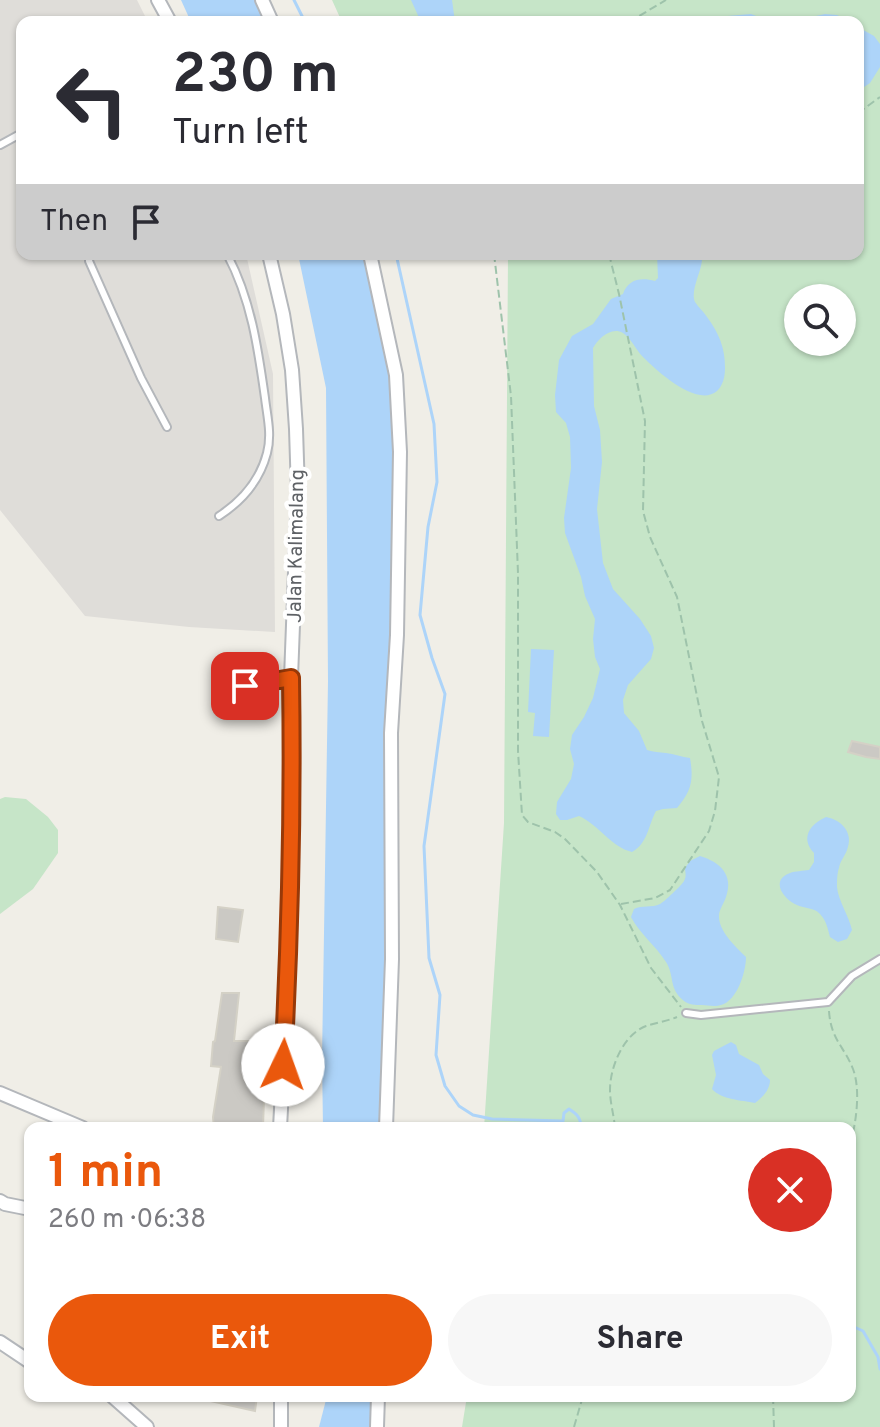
<!DOCTYPE html>
<meta charset="utf-8">
<style>
:root{--surface:#fff;--page:#f7f7f7;--text:#2b2b33;--muted:#7c7c81;--accent:#ea580c}
body{margin:0;font-family:Overpass,sans-serif;background:var(--page);color:var(--text);height:100vh;display:flex;flex-direction:column;font-size:30px;white-space:nowrap}
*{box-sizing:border-box;margin:0}
p{font-size:26px;color:var(--muted)}
.icon{flex:none;width:44px;height:44px;fill:none;stroke:currentColor;stroke-width:2;stroke-linecap:round;stroke-linejoin:round}
.map{position:relative;flex:1;overflow:hidden}
.panel{position:absolute;left:24px;top:1122px;width:832px;height:280px;display:flex;flex-direction:column;background:var(--surface);border-radius:16px;box-shadow:0 2px 6px #0004}
.panel>*{flex:none}
.banner{position:absolute;left:16px;top:16px;width:848px;height:244px;border-radius:16px;box-shadow:0 2px 6px #0004;background:#fff;color:var(--text);overflow:hidden}
.tools{position:absolute;left:784px;top:284px;display:grid;gap:16px}
.tools a{display:grid;place-items:center;width:72px;height:72px;border-radius:50%;background:var(--surface);box-shadow:0 2px 6px #0004;font-size:40px}
.pin{position:absolute;display:grid;place-items:center;width:68px;height:68px;color:#fff;margin:-34px;border-radius:16px;box-shadow:0 4px 12px #0006}
.me{position:absolute;width:88px;margin:-44px;rotate:3deg;stroke-linejoin:round;filter:drop-shadow(0 0 6px #0008)}
.turn{display:flex;align-items:center;gap:28px;height:168px;padding:0 24px;font-size:36px}
.turn .icon{width:104px;height:104px;stroke-width:2.5}
.turn b{display:block;font-size:56px;line-height:68px}
.then{display:flex;align-items:center;height:76px;padding:0 24px;background:#0003;gap:16px;font-size:30px}
.round{display:grid;place-items:center;flex:none;width:84px;height:84px;border-radius:42px;background:var(--page)}
.head{display:flex;align-items:center;justify-content:space-between;height:136px;padding:0 24px}
h1{font-size:48px;font-weight:700;line-height:60px;color:var(--accent)}
.action{display:flex;gap:16px;margin-top:auto;padding:16px 24px}
.action a{flex:1;height:92px;border-radius:48px;background:var(--accent);color:#fff;font-size:32px;font-weight:700;line-height:92px;text-align:center}
.action a+a{background:var(--page);color:var(--text)}
.map>svg:first-child{display:block}
.industrial{fill:#dfddd9}
.green{fill:#c6e5c8;fill-rule:evenodd}
.water{fill:#add4f9}
.lines{fill:none;stroke-linecap:round;stroke-linejoin:round}
.stream{stroke:#add4f9;stroke-width:3}
.building{fill:#cbc9c4;stroke:#d4d1c6;stroke-width:2}
.lane-casing{stroke:#b4b7bb;stroke-width:10}
.street-casing{stroke:#b4b7bb;stroke-width:16}
.path{stroke:#9ec3ab;stroke-width:2;stroke-dasharray:8 4;stroke-linecap:butt}
.lane{stroke:#fff;stroke-width:6}
.street{stroke:#fff;stroke-width:12}
.route-casing{stroke:#983908;stroke-width:20}
.route{stroke:#ea580c;stroke-width:14}
.labels{text-anchor:middle;stroke-width:8;stroke-linejoin:round;paint-order:stroke}
.street-label{font-size:20px;fill:#5f6266;stroke:#fff}
</style>
<div class="map">
<svg width="880" height="1427" viewBox="0 0 880 1427">
<rect width="100%" height="100%" fill="#f0eee7"/>
<!-- industrial -->
<polygon class="industrial" points="0,0 137,0 148,22 22,22 22,254 246,254 273,374 275,632 189,627 85,616 0,510"/>
<!-- green -->
<g class="green">
<path d="M332 0H880V1427H462L467 1396H850V1128H484L504 823 508 254H858V22H342ZM798 298H842V342H798Z"/>
<polygon points="5,797 26,799 48,817 58,830 58,853 33,889 0,914 0,799"/>
</g>
<!-- water -->
<g class="water">
<polygon points="181,0 261,0 272,22 191,22"/>
<polygon points="411,0 452,0 455,22 421,22"/>
<polygon points="751,14 764,19 767,22 669,22 682,17 716,17"/>
<polygon points="825,14 837,15 850,22 801,22 807,18"/>
<polygon points="858,27 874,36 880,44 880,67 870,83 858,91"/>
<polygon points="298,254 370,254 396,375 386,1128 323,1128 322,1059 328,681 326,388"/>
<path d="M657 254H716L717 256 710 260H702C701 273 690 291 695 302 698 307 704 312 707 317 719 333 725 348 725 368 725 377 723 385 717 391 697 408 657 371 643 357 636 350 631 338 623 333 611 326 598 339 593 348L594 406 600 430 602 462 597 509 603 563 613 589 640 619 651 636 654 648 651 659 628 685 623 700 624 713 639 731 647 750C654 752 659 752 666 753 674 754 682 757 690 758 694 781 691 791 677 808L663 809 656 811C648 826 648 843 632 852 611 847 599 825 579 816L567 820H560L556 814 557 802 571 779 574 764 570 749 572 735 584 717 593 698 600 669 595 657 593 639 595 619 585 596 581 577 565 533 564 518 571 468 570 437 566 423 556 412 555 395 559 360 572 336 593 324 611 299 623 294C628 279 641 277 655 281L658 278Z"/>
<polygon points="531,649 554,650 549,737 533,736 535,713 528,712"/>
<path d="M826 817C842 820 854 833 847 850 845 856 840 861 839 868 837 873 837 882 837 887 838 900 849 916 852 930L847 939 838 942 830 937C828 929 826 920 820 914 814 907 805 909 797 905 783 899 770 880 790 873 795 871 803 871 809 870L814 862V853C800 838 810 824 826 817Z"/>
<path d="M700 856C720 862 734 875 726 897 724 903 719 910 719 915 718 931 736 947 746 957 746 972 737 1001 721 1005 715 1007 707 1005 702 1005 695 1005 689 1005 684 1001 668 988 675 976 666 962 656 946 640 934 631 917L634 909C642 905 652 908 660 904 664 902 682 885 684 881 687 876 685 872 685 868L690 861Z"/>
<path d="M731 1042 736 1045 739 1054 759 1065 763 1074 770 1080C770 1090 762 1098 755 1103 741 1100 722 1100 712 1089L716 1075 712 1055 714 1051Z"/>
<polygon points="327,1396 378,1396 377,1427 319,1427"/>
</g>
<g class="lines">
<!-- stream -->
<g class="stream">
<polyline points="294,0 305,22"/>
<path d="M396 254 434 424 437 482 428 527 420 615 432 658 445 694 424 846 429 958 440 995 436 1055 445 1086 459 1106 473 1115 492 1119 563 1121 564 1113 569 1109C577 1114 581 1118 581 1128"/>
<polyline points="850,1325 863,1331 878,1357 880,1369"/>
</g>
</g>
<!-- building -->
<g class="building">
<polygon points="852,741 880,747 880,759 866,757 848,752"/>
<polygon points="218,907 243,910 238,942 216,939"/>
<polygon points="222,993 239,993 234,1041 260,1041 258,1067 265,1067 263,1128 214,1128 213,1117 221,1067 211,1066 213,1042 215,1041"/>
<polygon points="207,1396 257,1396 255,1411 206,1400"/>
</g>
<g class="lines">
<defs>
<g id="lane">
<polyline points="0,145 22,133"/>
<polyline points="90,254 89,261 141,378 167,427"/>
<path d="M219 516C242 501 260 480 267 453 272 434 267 416 265 398 258 348 251 299 227 254"/>
<polyline points="223,689 291,678"/>
<polyline points="686,1013 701,1015 828,1002 852,976 880,959"/>
</g>
<g id="street">
<polyline points="158,0 170,22"/>
<polyline points="262,0 272,22"/>
<polyline points="269,254 283,314 292,370 296,429 298,492 291,678 292,736 290,938 280,1128"/>
<polyline points="370,254 396,375 400,452 397,635 391,733 392,959 386,1128"/>
<polyline points="0,1093 83,1128"/>
<polyline points="0,1201 5,1204 30,1209"/>
<polyline points="0,1342 30,1362"/>
<polyline points="112,1396 147,1427"/>
<polyline points="281,1396 281,1427"/>
<polyline points="377,1427 378,1396"/>
</g>
</defs>
<!-- lane casing -->
<use href="#lane" class="lane-casing"/>
<!-- street casing -->
<use href="#street" class="street-casing"/>
<!-- path -->
<g class="path">
<polyline points="629,22 666,0"/>
<polyline points="858,113 880,97"/>
<polyline points="494,254 511,396 518,573 518,751 522,815 528,822 555,832 565,839 597,872 620,905 651,968 681,1007"/>
<polyline points="609,254 619,294 645,421 643,511 650,537 677,597 702,721 719,777 715,811 709,831 670,890 655,898 621,904"/>
<path d="M829 1011C831 1040 844 1046 853 1069 861 1090 856 1124 850 1145"/>
<path d="M615 1128C614 1115 610 1103 610 1090 610 1067 623 1035 646 1026 656 1023 667 1021 677 1017"/>
<polyline points="773,1396 774,1427"/>
<polyline points="574,1427 583,1396"/>
</g>
<!-- lane -->
<use href="#lane" class="lane"/>
<!-- street -->
<use href="#street" class="street"/>
</g>
<g class="lines">
<defs>
<path id="route" d="M245 686 291 678C293 807 290 936 283 1065"/>
</defs>
<!-- route casing -->
<use href="#route" class="route-casing"/>
<!-- route -->
<use href="#route" class="route"/>
</g>
<g class="labels">
<!-- street labels -->
<g class="street-label">
<text transform="translate(295 546) rotate(-89)" y="7">Jalan Kalimalang</text>
</g>
</g>
</svg>
<div class="tools">
<a><svg class="icon" aria-label="search" viewBox="0 0 24 24"><circle cx="10" cy="10" r="6"/><path d="M15 15l6 6"/></svg></a>
</div>
<div class="pin" style="left:245px;top:686px;background:#d93025"><svg class="icon" aria-label="arrive" viewBox="0 0 24 24"><path d="M6 21V4h12l-3 4 3 4H6"/></svg></div>
<svg class="me" style="left:283px;top:1065px" viewBox="-20 -20 40 40"><circle r="19" fill="#fff"/><path d="M0-13L10 11 0 6-10 11z" fill="#ea580c"/></svg>
<div class="banner">
<div class="turn"><svg class="icon" aria-label="left" viewBox="0 0 24 24"><path d="M17 20v-9H6M10 6l-5 5 5 5"/></svg><div><b>230 m</b>Turn left</div></div>
<div class="then">Then<svg class="icon" aria-label="arrive" viewBox="0 0 24 24"><path d="M6 21V4h12l-3 4 3 4H6"/></svg></div>
</div>
<section class="panel">
<div class="head"><div><h1>1 min</h1><p>260 m · 06:38</p></div><a class="round" style="background:#d93025;color:#fff"><svg class="icon" aria-label="close" viewBox="0 0 24 24"><path d="M6 6l12 12M18 6L6 18"/></svg></a></div>
<div class="action"><a>Exit</a><a>Share</a></div>
</section>
</div>
